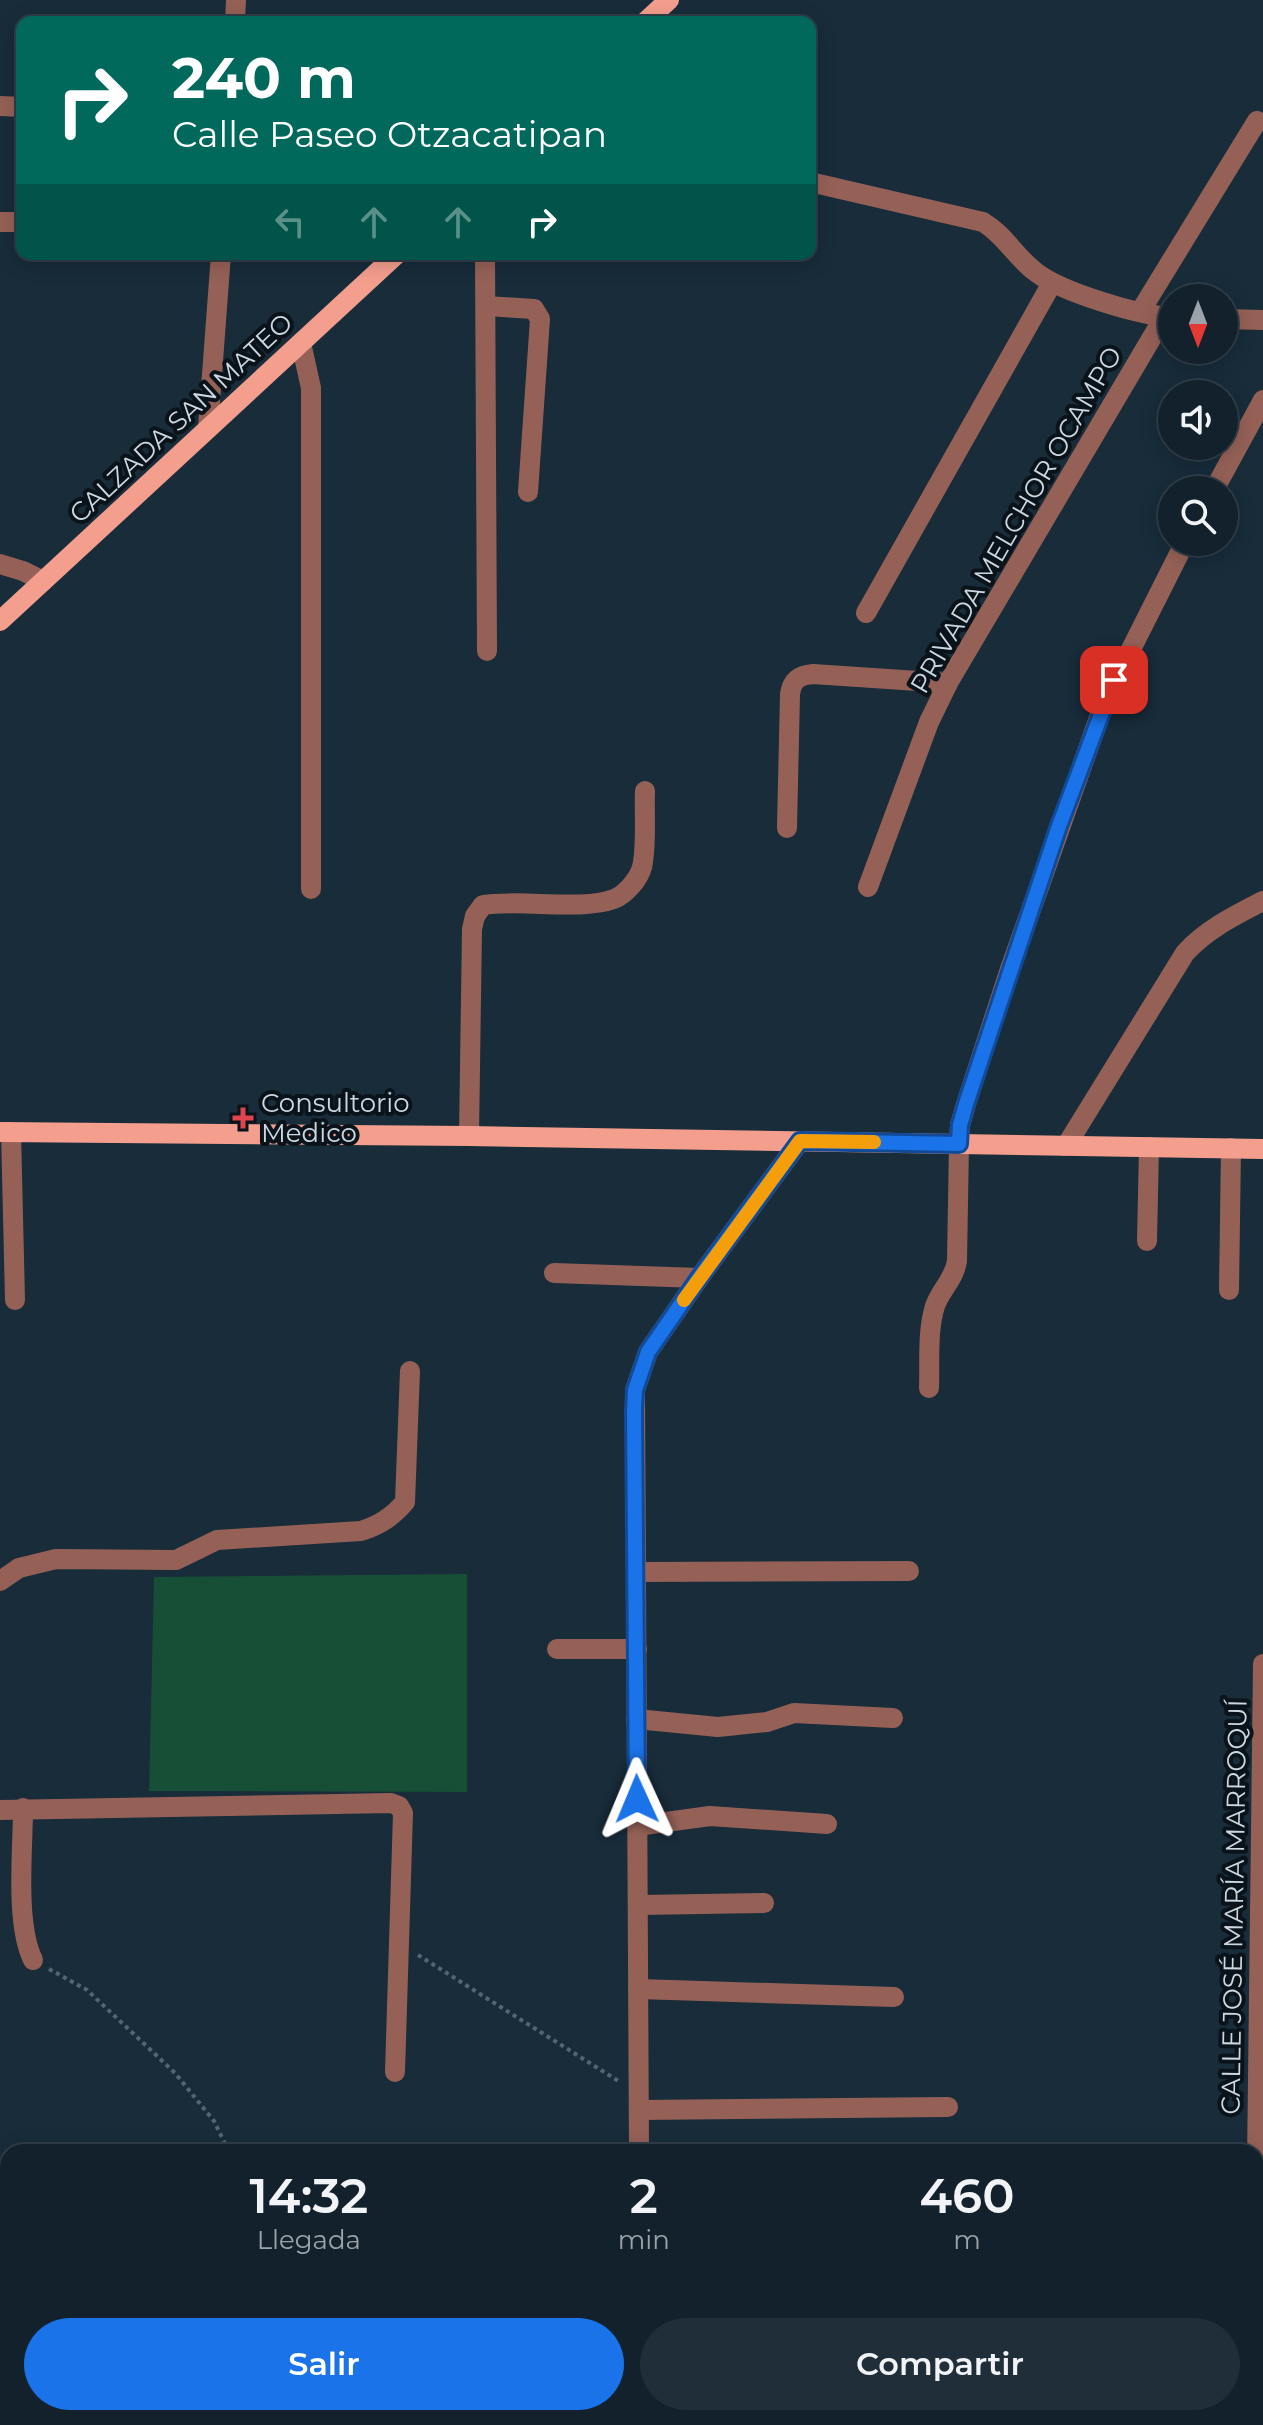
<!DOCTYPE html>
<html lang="es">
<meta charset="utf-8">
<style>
:root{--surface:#12212c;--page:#1f2e38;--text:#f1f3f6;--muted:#9ca3a9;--line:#313e48;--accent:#1a73e8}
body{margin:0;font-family:Montserrat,sans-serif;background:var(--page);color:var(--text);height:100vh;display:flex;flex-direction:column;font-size:30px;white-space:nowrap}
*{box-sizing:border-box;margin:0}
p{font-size:26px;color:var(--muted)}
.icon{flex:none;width:44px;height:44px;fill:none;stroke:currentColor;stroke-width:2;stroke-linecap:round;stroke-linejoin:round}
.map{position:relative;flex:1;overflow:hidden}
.panel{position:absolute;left:0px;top:2144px;width:1264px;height:282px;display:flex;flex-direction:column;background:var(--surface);border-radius:24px 24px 0 0;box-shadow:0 4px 20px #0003,0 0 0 2px var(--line)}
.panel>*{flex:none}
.top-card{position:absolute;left:16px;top:16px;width:800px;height:244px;border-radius:16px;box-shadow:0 4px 20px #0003,0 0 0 2px var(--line);background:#00695c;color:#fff;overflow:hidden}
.needle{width:52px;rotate:180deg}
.tools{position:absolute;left:1158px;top:284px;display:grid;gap:16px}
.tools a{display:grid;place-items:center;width:80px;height:80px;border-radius:50%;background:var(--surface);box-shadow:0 4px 20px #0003,0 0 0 2px var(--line);font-size:40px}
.pin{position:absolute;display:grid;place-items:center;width:68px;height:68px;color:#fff;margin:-34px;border-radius:16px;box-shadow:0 4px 12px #0006}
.me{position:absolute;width:88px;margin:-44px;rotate:359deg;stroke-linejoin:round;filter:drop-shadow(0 0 6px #0008)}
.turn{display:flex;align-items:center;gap:28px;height:168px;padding:0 24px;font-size:36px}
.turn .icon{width:104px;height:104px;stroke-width:2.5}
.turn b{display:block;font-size:56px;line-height:68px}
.lanes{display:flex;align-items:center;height:76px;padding:0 24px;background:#0003;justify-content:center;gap:40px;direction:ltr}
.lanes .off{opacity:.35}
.eta{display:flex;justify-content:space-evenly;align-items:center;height:136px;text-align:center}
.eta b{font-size:48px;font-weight:600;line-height:56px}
.cta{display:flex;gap:16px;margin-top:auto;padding:16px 24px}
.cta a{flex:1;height:92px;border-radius:48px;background:var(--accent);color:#fff;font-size:32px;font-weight:600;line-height:92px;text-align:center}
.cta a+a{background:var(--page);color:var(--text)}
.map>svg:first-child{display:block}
.green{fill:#174e36}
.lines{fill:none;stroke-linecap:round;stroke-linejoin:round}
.path{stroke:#556673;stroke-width:4;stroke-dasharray:4 4;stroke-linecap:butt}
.minor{stroke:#956157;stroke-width:20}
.major{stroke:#f49e8e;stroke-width:20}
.route-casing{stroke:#114b97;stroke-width:20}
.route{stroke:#1a73e8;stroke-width:14}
.slow{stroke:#f59e0b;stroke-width:14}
.health-dot{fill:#e0444e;stroke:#0b131a;stroke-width:3}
.labels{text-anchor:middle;stroke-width:8;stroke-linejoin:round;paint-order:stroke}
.street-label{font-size:26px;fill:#ccd8e1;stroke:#0b131a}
.poi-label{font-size:26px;fill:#ccd8e1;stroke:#0b131a;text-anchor:start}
</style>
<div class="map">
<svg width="1263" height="2425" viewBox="0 0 1263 2425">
<rect width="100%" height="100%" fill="#182c3a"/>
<!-- green -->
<polygon class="green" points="467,1574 467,1792 149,1791 154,1577"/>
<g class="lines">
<!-- path -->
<g class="path">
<polyline points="418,1955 620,2082"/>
<polyline points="49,1969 87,1990 175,2073 214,2121 229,2152"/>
</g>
<!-- minor -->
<g class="minor">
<polyline points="235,22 236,0"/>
<polyline points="0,106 22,107"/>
<path d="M810 182 983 222C1006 236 1015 257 1037 273 1062 292 1140 316 1172 317"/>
<polyline points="0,222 22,222"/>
<polyline points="485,254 487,651"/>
<polyline points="486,306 534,309 540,319 528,492"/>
<polyline points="1140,312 1257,121"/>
<polyline points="1224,319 1263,320"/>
<polyline points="301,343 311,388 311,889"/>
<polyline points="208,428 221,254"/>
<polyline points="1214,490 1263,400"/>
<polyline points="0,564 23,571 43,581"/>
<polyline points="866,613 1052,283"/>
<path d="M787 828 790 694C792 680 799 675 813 674L948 683"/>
<polyline points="868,887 929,722 948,683 1164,317"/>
<polyline points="11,1132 15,1300"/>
<path d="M469 1136 472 929 475 916 483 905C520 899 582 911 614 899 625 895 639 879 642 867 647 846 644 814 645 791"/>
<path d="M1066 1146 1185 953C1207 929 1234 916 1263 901"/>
<polyline points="1147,1241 1149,1147"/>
<polyline points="554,1273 699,1278"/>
<polyline points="1229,1290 1231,1148"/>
<path d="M929 1388C930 1363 927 1331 935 1306 941 1289 954 1280 957 1261L959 1144 960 1125 966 1104 1010 969 1105 701 1185 542"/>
<polyline points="637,1572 909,1571"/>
<path d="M0 1581 19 1568 56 1559 176 1560 217 1540 361 1531C380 1525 392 1517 405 1502L410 1371"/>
<polyline points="557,1649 637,1649"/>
<polyline points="636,1719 718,1727 767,1722 794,1713 893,1718"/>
<path d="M23 1808C23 1849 15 1924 33 1960"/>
<polyline points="0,1810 391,1803 399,1806 403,1813 395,2072"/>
<polyline points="637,1826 710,1816 827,1824"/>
<polyline points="638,1905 764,1903"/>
<polyline points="638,1989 894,1997"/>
<polyline points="639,2110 948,2107"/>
<polyline points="639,2152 635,1390 648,1352 699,1278 800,1141"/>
<polyline points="1256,2246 1263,1664"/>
<polyline points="619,2418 812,2425"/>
<polyline points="132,2425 132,2418"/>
<polyline points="1070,2425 1263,2421"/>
</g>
<!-- major -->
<g class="major">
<polyline points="645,22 669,0"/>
<polyline points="0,621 397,254"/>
<polyline points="0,1132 469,1136 1263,1149"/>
</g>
</g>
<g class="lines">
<defs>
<polyline id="route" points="637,1799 634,1411 635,1390 648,1352 699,1278 800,1141 959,1144 960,1125 966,1104 1059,826 1114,680"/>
</defs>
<!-- route casing -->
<use href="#route" class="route-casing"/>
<!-- route -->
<use href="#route" class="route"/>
<!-- slow -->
<polyline class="slow" points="684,1300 800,1141 874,1142"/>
</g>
<!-- markers -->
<path class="health-dot" d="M239 1106h8v8h8v8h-8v8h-8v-8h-8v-8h8z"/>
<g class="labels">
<!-- street labels -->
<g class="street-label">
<text transform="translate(181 418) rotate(-43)" y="9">CALZADA SAN MATEO</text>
<text transform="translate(1016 520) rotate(-60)" y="9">PRIVADA MELCHOR OCAMPO</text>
<text transform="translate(1234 1907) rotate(-89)" y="9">CALLE JOSÉ MARÍA MARROQUÍ</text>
</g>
<!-- poi labels -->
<g class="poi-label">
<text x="261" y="1112">Consultorio<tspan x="261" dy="30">Medico</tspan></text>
</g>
</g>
</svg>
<div class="tools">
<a><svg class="needle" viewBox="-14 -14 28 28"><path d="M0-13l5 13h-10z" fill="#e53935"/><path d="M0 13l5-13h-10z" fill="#9ca3a9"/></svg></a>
<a><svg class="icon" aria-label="sound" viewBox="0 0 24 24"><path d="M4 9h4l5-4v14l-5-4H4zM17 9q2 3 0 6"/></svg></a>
<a><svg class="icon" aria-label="search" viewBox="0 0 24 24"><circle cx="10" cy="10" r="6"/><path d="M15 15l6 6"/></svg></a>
</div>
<div class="pin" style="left:1114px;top:680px;background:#d93025"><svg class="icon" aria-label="arrive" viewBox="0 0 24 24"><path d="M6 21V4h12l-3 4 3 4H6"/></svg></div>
<svg class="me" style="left:637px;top:1799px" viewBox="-20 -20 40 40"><path d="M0-17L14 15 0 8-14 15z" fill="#1a73e8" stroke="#fff" stroke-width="4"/></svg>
<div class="top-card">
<div class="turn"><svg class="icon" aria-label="right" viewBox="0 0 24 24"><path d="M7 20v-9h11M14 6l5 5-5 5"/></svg><div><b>240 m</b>Calle Paseo Otzacatipan</div></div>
<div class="lanes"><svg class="icon off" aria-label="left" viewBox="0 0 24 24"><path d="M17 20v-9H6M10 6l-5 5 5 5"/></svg><svg class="icon off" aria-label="ahead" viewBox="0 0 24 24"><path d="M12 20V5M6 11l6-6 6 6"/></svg><svg class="icon off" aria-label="ahead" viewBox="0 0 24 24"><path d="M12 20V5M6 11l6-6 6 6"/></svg><svg class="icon" aria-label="right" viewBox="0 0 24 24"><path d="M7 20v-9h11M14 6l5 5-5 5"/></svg></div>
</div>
<section class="panel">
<div class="eta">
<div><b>14:32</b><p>Llegada</p></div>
<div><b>2</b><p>min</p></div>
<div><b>460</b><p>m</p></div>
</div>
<div class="cta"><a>Salir</a><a>Compartir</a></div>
</section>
</div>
